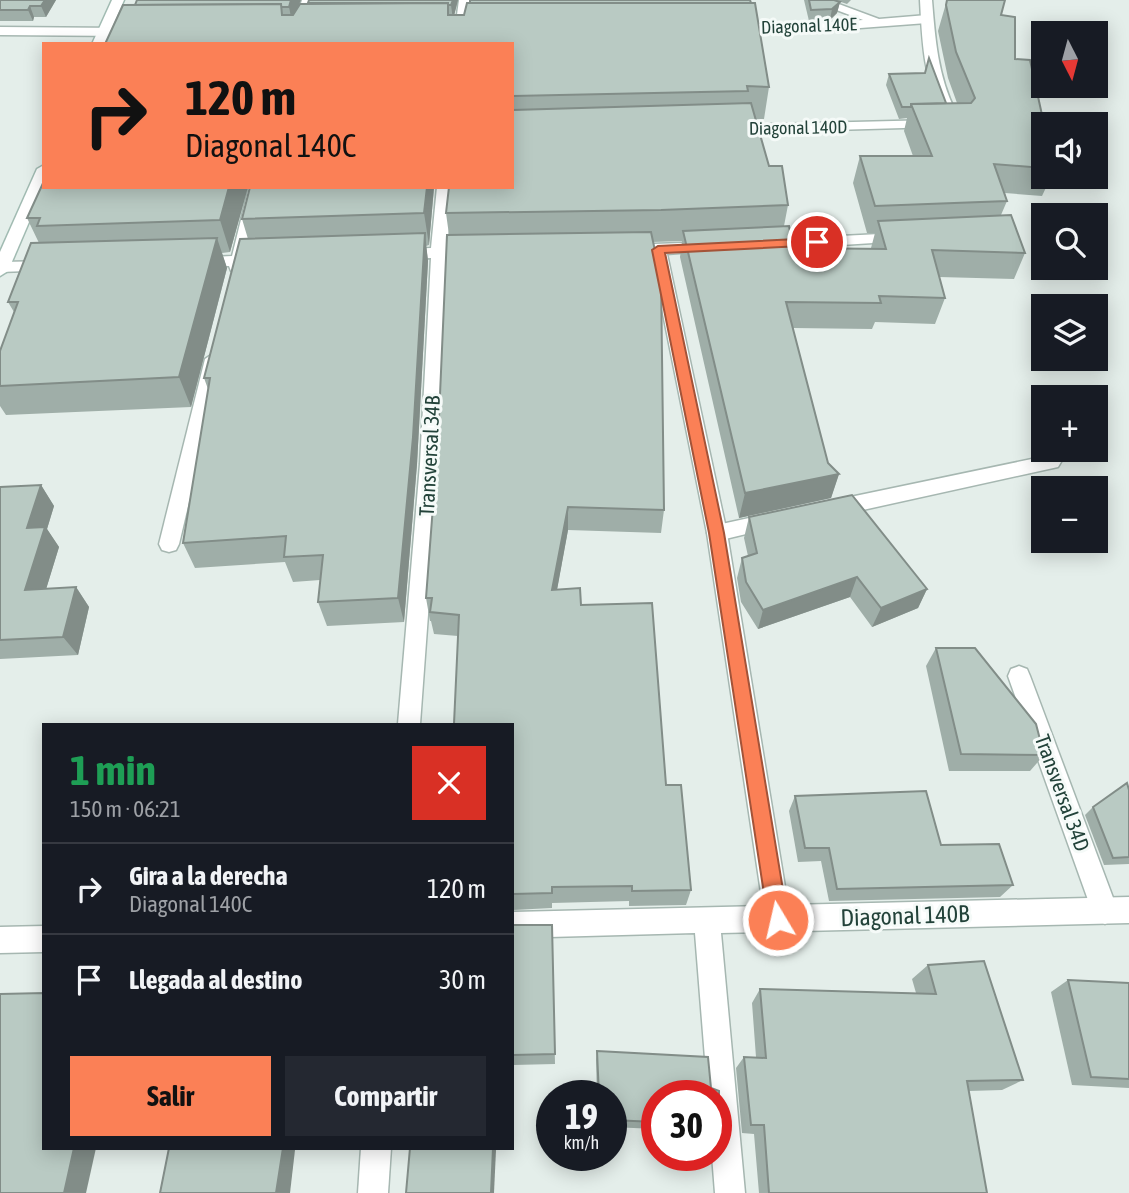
<!DOCTYPE html>
<html lang="es">
<meta charset="utf-8">
<style>
:root{--surface:#171b24;--page:#242831;--text:#f1f3f6;--muted:#9ea1a6;--line:#363941;--accent:#fb8056}
body{margin:0;font-family:"Asap Condensed",sans-serif;background:var(--page);color:var(--text);height:100vh;display:flex;flex-direction:column;font-size:26px;white-space:nowrap}
*{box-sizing:border-box;margin:0}
p{font-size:23px;color:var(--muted)}
.icon{flex:none;width:38px;height:38px;fill:none;stroke:currentColor;stroke-width:2;stroke-linecap:round;stroke-linejoin:round}
.map{position:relative;flex:1;overflow:hidden}
.sheet{position:absolute;left:42px;top:723px;width:472px;height:427px;display:flex;flex-direction:column;background:var(--surface);border-radius:0px;box-shadow:0 4px 18px #0003}
.sheet>*{flex:none}
.banner{position:absolute;left:42px;top:42px;width:472px;height:147px;border-radius:0px;box-shadow:0 4px 18px #0003;background:#fb8056;color:#111;overflow:hidden}
.needle{width:46px;rotate:174deg}
.controls{position:absolute;left:1031px;top:21px;display:grid;gap:14px}
.controls a{display:grid;place-items:center;width:77px;height:77px;border-radius:0px;background:var(--surface);box-shadow:0 4px 18px #0003;font-size:35px}
.speed{position:absolute;left:536px;top:1080px;display:flex;gap:14px;font-size:35px;font-weight:700;text-align:center}
.speed>*{display:grid;place-content:center;width:91px;height:91px;border-radius:50%;background:var(--surface);box-shadow:0 4px 18px #0003;line-height:1}
.speed small{font-size:18px;font-weight:400}
.speed .limit{border:10px solid #d22;background:#fff;color:#111}
.pin{position:absolute;display:grid;place-items:center;width:60px;height:60px;color:#fff;margin:-30px;border:4px solid #fff;border-radius:50%;box-shadow:0 2px 7px #0007}
.me{position:absolute;width:77px;margin:-38px;rotate:351deg;stroke-linejoin:round;filter:drop-shadow(0 0 5px #0008)}
.turn{display:flex;align-items:center;gap:24px;height:147px;padding:0 28px;font-size:32px}
.turn .icon{width:91px;height:91px;stroke-width:2.5}
.turn b{display:block;font-size:49px;line-height:60px}
.round{display:grid;place-items:center;flex:none;width:74px;height:74px;border-radius:0px;background:var(--page)}
.headline{display:flex;align-items:center;justify-content:space-between;height:119px;padding:0 28px}
h1{font-size:42px;font-weight:700;line-height:52px;color:#1e9e55}
.primary-button{display:flex;gap:14px;margin-top:auto;padding:14px 28px}
.primary-button a{flex:1;height:80px;border-radius:0px;background:var(--accent);color:#111;font-size:28px;font-weight:700;line-height:80px;text-align:center}
.primary-button a+a{background:var(--page);color:var(--text)}
ul{padding:0;list-style:none}
li{display:flex;align-items:center;gap:21px;height:91px;padding:0 28px;border-top:2px solid var(--line)}
li div{flex:1}
li b{display:block;font-size:26px}
li em{font-style:normal}
.map>svg:first-child{display:block}
.lines{fill:none;stroke-linecap:round;stroke-linejoin:round}
.lane-casing{stroke:#a6b7b1;stroke-width:3}
.street-casing{stroke:#a6b7b1;stroke-width:3}
.secondary-casing{stroke:#a1bbb2;stroke-width:3}
.lane{fill:#fff;fill-rule:evenodd}
.street{fill:#fff;fill-rule:evenodd}
.secondary{fill:#fff;fill-rule:evenodd}
.wall{fill:#9faea8}
.shaded-wall{fill:#828d88}
.building{fill:#b9cac3;stroke:#828d88;stroke-width:2}
.route{fill:#fb8056;stroke:#a35338;stroke-width:2}
.labels{text-anchor:middle;stroke-width:6;stroke-linejoin:round;paint-order:stroke}
.far-street-label{font-size:18px;fill:#224239;stroke:#f5faf8}
.street-label{font-size:21px;fill:#224239;stroke:#f5faf8}
.near-street-label{font-size:24px;fill:#224239;stroke:#f5faf8}
</style>
<div class="map">
<svg width="1129" height="1193" viewBox="0 0 1129 1193">
<rect width="100%" height="100%" fill="#e4eeea"/>
<g class="lines">
<defs>
<g id="lane">
<path d="M920 0H932C935 38 938 76 955 110L953 113H943C923 80 922 37 920 0Z"/>
<polygon points="934,120 941,124 939,127 731,133 724,129 731,125"/>
<polygon points="1051,455 1058,457 1061,462 1058,467 831,517 824,514 821,509 824,504 831,501"/>
<polygon points="772,513 779,516 782,521 779,526 717,541 710,539 707,533 710,527 717,525"/>
<polygon points="1019,666 1027,669 1030,676 1118,911 1114,920 1105,924 1096,920 1092,911 1008,676 1011,669"/>
</g>
<g id="street">
<polygon points="302,0 314,0 301,44 288,44"/>
<polygon points="459,0 471,0 466,44 453,44"/>
<polygon points="810,0 828,0 879,19 927,15 933,19 927,23 807,32 730,32 724,28 730,24 807,24 863,20"/>
<polygon points="0,27 124,28 130,32 124,36 0,35"/>
<polygon points="249,187 264,187 248,255 269,256 271,260 269,264 245,266 243,271 231,271 229,266 191,266 189,262 191,258 232,256"/>
<polygon points="437,187 453,187 447,248 472,247 480,252 472,257 447,258 439,464 420,724 398,724 420,464 431,258 400,259 392,254 400,249 431,248"/>
<polygon points="899,233 907,238 905,241 763,250 755,245 763,240"/>
<polygon points="710,242 718,247 716,250 667,254 727,533 788,905 1129,897 1129,923 721,933 745,1193 715,1193 712,1155 716,1155 716,1096 708,1096 695,933 513,938 513,912 763,906 707,533 651,254 627,255 619,250 627,245"/>
<polygon points="49,261 57,266 55,270 0,272 2,262"/>
<polygon points="214,353 223,359 179,544 176,550 169,552 162,550 159,544 205,359"/>
<polygon points="44,926 44,952 0,953 0,927"/>
<polygon points="361,1148 391,1148 388,1193 358,1193"/>
</g>
<g id="secondary">
<polygon points="112,0 124,0 105,44 92,44"/>
<polygon points="44,165 44,187 8,271 0,276 0,252 37,169"/>
</g>
</defs>
<!-- lane casing -->
<use href="#lane" class="lane-casing"/>
<!-- street casing -->
<use href="#street" class="street-casing"/>
<!-- secondary casing -->
<use href="#secondary" class="secondary-casing"/>
<!-- lane -->
<use href="#lane" class="lane"/>
<!-- street -->
<use href="#street" class="street"/>
<!-- secondary -->
<use href="#secondary" class="secondary"/>
</g>
<!-- wall -->
<g class="wall">
<polygon points="0,0 56,0 46,17 34,17 33,21 0,21"/>
<polygon points="309,0 458,0 454,15 769,87 764,119 756,119 769,166 788,205 784,226 793,248 871,248 875,233 867,233 853,183 860,156 913,156 904,131 907,118 899,119 886,85 889,74 946,103 957,103 948,78 938,31 947,0 1001,15 1015,59 1043,124 1043,177 1051,177 1042,196 1005,193 1007,201 1001,215 1025,253 1014,279 939,277 945,298 935,324 875,322 872,329 793,328 828,463 839,474 831,498 739,518 680,257 682,241 653,242 664,510 661,533 568,530 557,589 581,605 666,785 691,890 686,905 629,906 629,901 552,903 552,908 513,910 513,724 458,636 434,634 431,621 430,621 426,598 438,440 449,235 446,213 513,187 513,44 105,44 300,4 308,3"/>
<polygon points="804,0 834,0 840,2 837,13 830,20 809,21"/>
<polygon points="835,0 851,0 847,4"/>
<polygon points="248,187 230,252 222,253 227,268 191,407 6,415 0,406 0,351 14,312 8,302 39,243 27,218"/>
<polygon points="434,187 429,245 426,246 428,261 417,464 404,622 327,626 318,602 320,580 293,582 285,562 195,568 183,543 208,389 204,378 248,239 242,219"/>
<polygon points="41,485 54,506 47,529 59,547 46,589 76,587 89,607 78,655 0,659 0,487"/>
<polygon points="749,517 927,589 918,608 872,627 850,597 758,629 741,602 737,578 742,558 748,556 744,538"/>
<polygon points="936,648 1044,755 1030,771 949,771 926,666"/>
<polygon points="1129,790 1129,864 1104,865 1085,815 1093,807"/>
<polygon points="795,796 941,845 1013,885 1000,897 829,901 821,861 798,862 789,811"/>
<polygon points="513,925 552,925 555,1064 513,1065"/>
<polygon points="928,965 1023,1080 1002,1090 969,1091 987,1193 759,1193 754,1134 742,1133 736,1068 744,1057 756,1057 752,1003 760,989 916,993 912,979"/>
<polygon points="1068,980 1129,983 1129,1088 1072,1085 1051,992"/>
<polygon points="597,1051 708,1057 711,1088 719,1091 719,1125 716,1129 716,1096 656,1096 656,1129 611,1127 611,1096 597,1096 596,1060"/>
</g>
<!-- shaded-wall -->
<g class="shaded-wall">
<polygon points="45,0 56,0 46,17 41,6"/>
<polygon points="291,0 301,0 292,22 289,7"/>
<polygon points="453,0 458,0 453,20 451,5"/>
<polygon points="840,2 837,13 830,20 832,9"/>
<polygon points="30,6 34,17 33,21 28,10"/>
<polygon points="229,187 248,187 230,252 220,220"/>
<polygon points="427,187 434,187 429,245 424,213"/>
<polygon points="425,233 428,261 417,464 404,622 398,598"/>
<polygon points="217,238 227,268 191,407 179,377"/>
<polygon points="839,474 831,498 739,518 745,493"/>
<polygon points="41,485 54,506 47,529 59,547 40,609 25,590 27,528"/>
<polygon points="568,507 568,530 553,612 552,590"/>
<polygon points="857,577 850,597 758,629 763,610"/>
<polygon points="76,587 89,607 78,655 63,637"/>
<polygon points="927,589 918,608 872,627 881,608"/>
<polygon points="74,1148 96,1148 86,1193 64,1193"/>
<polygon points="283,1148 292,1148 295,1150 290,1193 276,1193"/>
<polygon points="493,1148 495,1148 496,1150 494,1193 491,1193"/>
</g>
<!-- building -->
<g class="building">
<polygon points="0,0 45,0 41,6 30,6 28,10 0,10"/>
<polygon points="137,0 291,0 289,7 281,7 281,4 135,5"/>
<polygon points="309,0 453,0 451,5 448,5 448,3 308,3"/>
<polygon points="470,0 750,0 751,3 470,3"/>
<polygon points="809,0 834,0 840,2 832,9 811,10"/>
<polygon points="947,0 1005,0 1001,15 1015,17 1015,59 1030,60 1044,124 1043,124 1043,168 994,164 1007,201 875,206 860,156 932,156 911,104 971,103 975,98 956,52 946,5"/>
<polygon points="448,3 448,15 464,15 467,3 755,3 769,87 747,86 748,91 513,96 513,44 105,44 123,5 281,4 282,15 293,15 300,4"/>
<polygon points="929,58 946,103 911,104 911,107 902,107 889,74 925,73"/>
<polygon points="751,103 769,166 782,166 788,205 661,210 446,213 449,187 513,187 513,110"/>
<polygon points="44,181 44,187 229,187 220,220 37,226 40,218 27,218"/>
<polygon points="250,187 427,187 424,213 242,219"/>
<polygon points="1011,215 1025,253 932,250 945,298 879,296 881,303 786,302 828,463 839,474 745,493 683,231 789,226 793,248 886,249 878,221"/>
<polygon points="651,232 661,279 664,510 568,507 552,590 580,588 581,605 652,603 666,785 681,785 691,890 632,891 632,886 552,887 552,893 513,894 513,724 454,724 459,615 430,612 432,598 426,598 438,440 447,235"/>
<polygon points="425,233 413,437 398,598 318,602 323,555 284,557 286,536 183,543 210,378 204,378 240,239"/>
<polygon points="217,238 179,377 0,386 0,351 18,302 8,302 31,243"/>
<polygon points="41,485 27,528 45,527 25,590 76,587 63,637 0,640 0,487"/>
<polygon points="852,495 927,589 881,608 857,577 763,610 746,582 742,558 757,553 749,517"/>
<polygon points="936,648 975,648 1036,724 1044,755 961,754"/>
<polygon points="1127,783 1129,790 1129,857 1113,858 1093,807"/>
<polygon points="926,791 941,845 999,844 1013,885 837,889 829,848 805,848 795,796"/>
<polygon points="513,925 552,925 555,1054 513,1055"/>
<polygon points="984,961 1023,1080 967,1081 987,1193 769,1193 764,1125 751,1125 744,1057 766,1058 760,989 936,994 928,965"/>
<polygon points="1068,980 1129,983 1129,1079 1091,1077"/>
<polygon points="44,993 44,1148 74,1148 64,1193 0,1193 0,994"/>
<polygon points="597,1051 708,1057 711,1088 719,1091 719,1125 716,1125 716,1096 656,1096 656,1122 611,1120 611,1096 599,1096"/>
<polygon points="169,1148 283,1148 276,1193 160,1193"/>
<polygon points="410,1148 493,1148 491,1193 406,1193"/>
</g>
<!-- route -->
<polygon class="route" points="817,238 821,239 821,245 665,253 724,533 788,920 785,927 778,929 771,927 768,920 709,533 652,250 658,246"/>
<g class="labels">
<!-- far-street labels -->
<g class="far-street-label">
<text transform="translate(809 26) rotate(-2)" y="6">Diagonal 140E</text>
<text transform="translate(798 128) rotate(-1)" y="6">Diagonal 140D</text>
</g>
<!-- street labels -->
<g class="street-label">
<text transform="translate(430 456) rotate(-87)" y="7">Transversal 34B</text>
<text transform="translate(1062 793) rotate(70)" y="7">Transversal 34D</text>
</g>
<!-- near-street labels -->
<g class="near-street-label">
<text transform="translate(905 916) rotate(-2)" y="8">Diagonal 140B</text>
</g>
</g>
</svg>
<div class="controls">
<a><svg class="needle" viewBox="-14 -14 28 28"><path d="M0-13l5 13h-10z" fill="#e53935"/><path d="M0 13l5-13h-10z" fill="#9ea1a6"/></svg></a>
<a><svg class="icon" aria-label="sound" viewBox="0 0 24 24"><path d="M4 9h4l5-4v14l-5-4H4zM17 9q2 3 0 6"/></svg></a>
<a><svg class="icon" aria-label="search" viewBox="0 0 24 24"><circle cx="10" cy="10" r="6"/><path d="M15 15l6 6"/></svg></a>
<a><svg class="icon" aria-label="layers" viewBox="0 0 24 24"><path d="M12 4l9 5-9 5-9-5zM3 14l9 5 9-5"/></svg></a>
<a>+</a>
<a>−</a>
</div>
<div class="speed"><div>19<small>km/h</small></div><div class="limit">30</div></div>
<div class="pin" style="left:817px;top:242px;background:#d93025"><svg class="icon" aria-label="arrive" viewBox="0 0 24 24"><path d="M6 21V4h12l-3 4 3 4H6"/></svg></div>
<svg class="me" style="left:778px;top:920px" viewBox="-20 -20 40 40"><circle r="17" fill="#fb8056" stroke="#fff" stroke-width="3"/><path d="M0-11L8 9 0 5-8 9z" fill="#fff"/></svg>
<div class="banner">
<div class="turn"><svg class="icon" aria-label="right" viewBox="0 0 24 24"><path d="M7 20v-9h11M14 6l5 5-5 5"/></svg><div><b>120 m</b>Diagonal 140C</div></div>
</div>
<section class="sheet">
<div class="headline"><div><h1>1 min</h1><p>150 m · 06:21</p></div><a class="round" style="background:#d93025;color:#fff"><svg class="icon" aria-label="close" viewBox="0 0 24 24"><path d="M6 6l12 12M18 6L6 18"/></svg></a></div>
<ul>
<li><svg class="icon" aria-label="right" viewBox="0 0 24 24"><path d="M7 20v-9h11M14 6l5 5-5 5"/></svg><div><b>Gira a la derecha</b><p>Diagonal 140C</p></div><em>120 m</em></li>
<li><svg class="icon" aria-label="arrive" viewBox="0 0 24 24"><path d="M6 21V4h12l-3 4 3 4H6"/></svg><div><b>Llegada al destino</b></div><em>30 m</em></li>
</ul>
<div class="primary-button"><a>Salir</a><a>Compartir</a></div>
</section>
</div>
